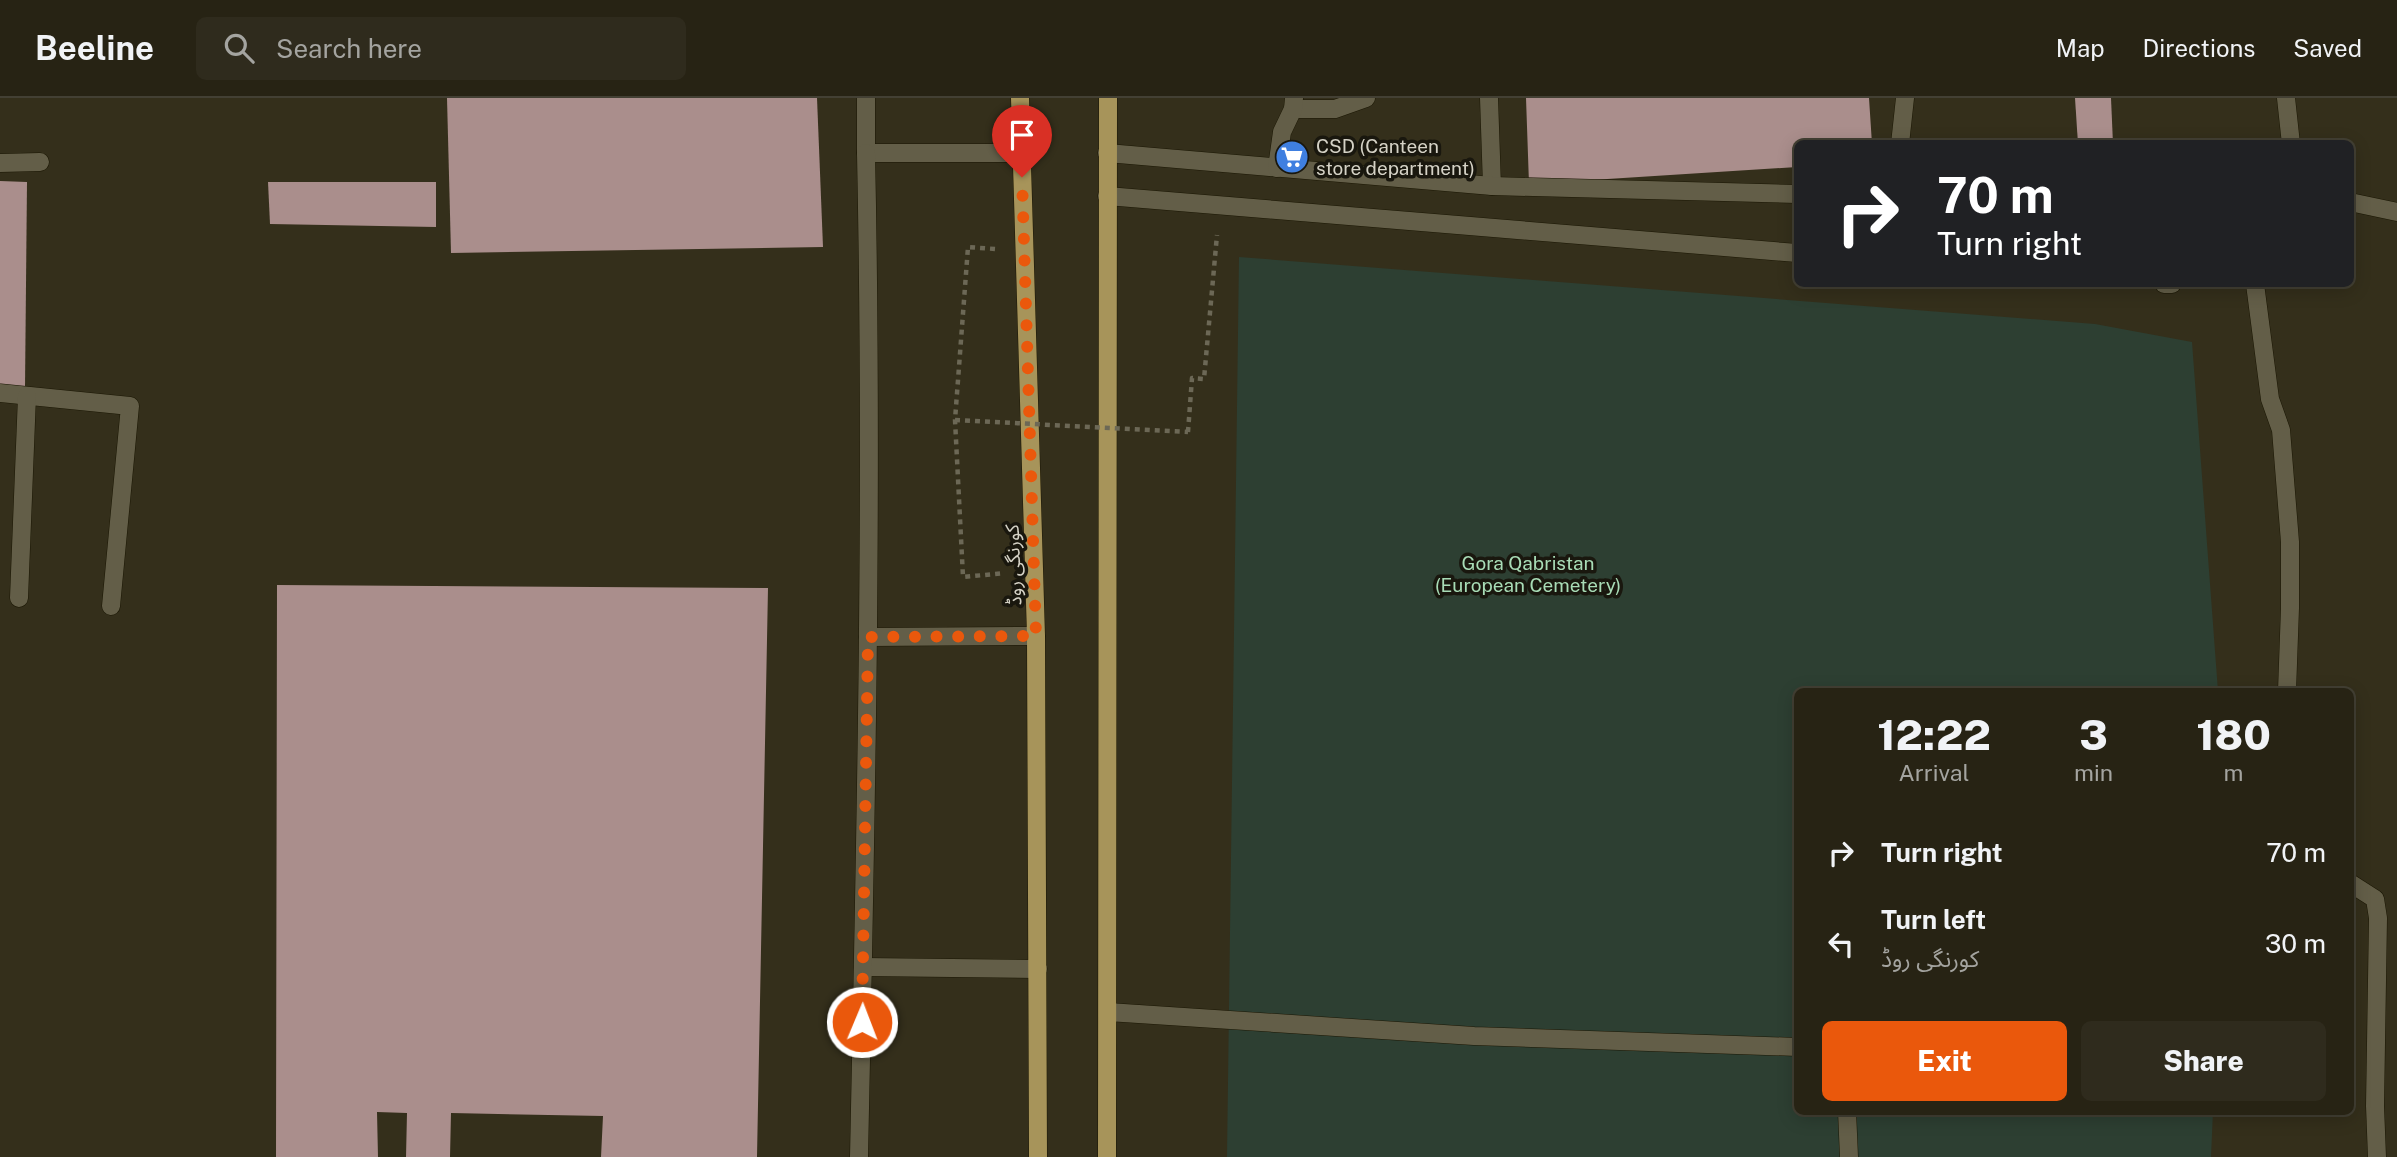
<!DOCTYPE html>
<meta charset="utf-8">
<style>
:root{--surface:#272314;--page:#2f2b1d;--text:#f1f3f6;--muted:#a4a4a0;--line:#434034;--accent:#ea580c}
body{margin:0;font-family:"Public Sans","Noto Sans Arabic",sans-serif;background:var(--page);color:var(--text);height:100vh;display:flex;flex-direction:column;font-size:26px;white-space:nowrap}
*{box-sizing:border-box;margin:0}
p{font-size:23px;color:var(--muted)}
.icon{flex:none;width:38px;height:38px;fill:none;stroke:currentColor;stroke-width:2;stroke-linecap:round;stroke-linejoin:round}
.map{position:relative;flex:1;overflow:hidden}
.details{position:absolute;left:1794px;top:590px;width:560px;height:427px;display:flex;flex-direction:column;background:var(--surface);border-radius:10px;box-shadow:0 4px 18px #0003,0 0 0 2px var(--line)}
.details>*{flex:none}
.top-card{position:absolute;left:1794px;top:42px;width:560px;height:147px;border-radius:10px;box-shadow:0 4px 18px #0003,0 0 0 2px var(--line);background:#202124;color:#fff;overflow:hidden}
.pin{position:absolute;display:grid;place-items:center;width:60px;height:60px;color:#fff;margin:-72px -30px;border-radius:50% 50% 50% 0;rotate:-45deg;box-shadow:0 0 7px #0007}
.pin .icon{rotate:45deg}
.me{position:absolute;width:77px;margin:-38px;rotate:1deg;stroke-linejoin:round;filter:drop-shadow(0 0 5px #0008)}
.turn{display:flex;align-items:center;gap:24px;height:147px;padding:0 28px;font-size:32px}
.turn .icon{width:91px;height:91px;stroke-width:2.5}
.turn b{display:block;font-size:49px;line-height:60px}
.eta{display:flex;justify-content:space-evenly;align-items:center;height:119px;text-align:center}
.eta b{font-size:42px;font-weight:800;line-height:49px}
.cta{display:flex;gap:14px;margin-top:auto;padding:14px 28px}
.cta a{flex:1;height:80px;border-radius:10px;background:var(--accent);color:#fff;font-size:28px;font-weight:800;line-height:80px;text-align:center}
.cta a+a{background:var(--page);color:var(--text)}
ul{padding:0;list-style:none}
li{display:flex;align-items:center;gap:21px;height:91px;padding:0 28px}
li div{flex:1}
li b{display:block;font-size:26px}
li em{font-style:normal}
header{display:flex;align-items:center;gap:42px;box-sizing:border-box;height:98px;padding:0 35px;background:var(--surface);border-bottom:2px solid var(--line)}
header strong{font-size:33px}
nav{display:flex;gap:38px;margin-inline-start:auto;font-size:24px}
.search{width:490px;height:63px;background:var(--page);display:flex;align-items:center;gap:18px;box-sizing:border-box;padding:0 24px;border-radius:10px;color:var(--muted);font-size:26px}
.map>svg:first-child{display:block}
.green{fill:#2d3f32}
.building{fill:#aa8e8c}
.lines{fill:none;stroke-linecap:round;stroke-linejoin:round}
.service-casing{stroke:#1b1704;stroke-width:19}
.minor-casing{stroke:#1b1704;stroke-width:19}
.primary-casing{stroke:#1b1704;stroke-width:19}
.path{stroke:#6c6856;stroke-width:4.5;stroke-dasharray:5 5;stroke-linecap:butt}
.service{stroke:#635e48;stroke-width:18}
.minor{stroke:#635e48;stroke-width:18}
.primary{stroke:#a7945a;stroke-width:18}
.path-bridge{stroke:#6c6856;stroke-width:4.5;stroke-dasharray:5 5;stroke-linecap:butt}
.route{stroke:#ea580c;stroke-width:12;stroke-dasharray:0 21.6}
.labels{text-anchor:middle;stroke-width:7;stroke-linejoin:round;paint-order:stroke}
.poi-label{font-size:19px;fill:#d5d2c6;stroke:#19170e;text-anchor:start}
.park-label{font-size:19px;fill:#a8dcb6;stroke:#19170e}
.street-label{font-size:19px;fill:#d5d2c6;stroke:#19170e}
</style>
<header>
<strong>Beeline</strong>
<div class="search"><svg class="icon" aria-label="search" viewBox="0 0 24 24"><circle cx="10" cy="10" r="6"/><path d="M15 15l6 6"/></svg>Search here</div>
<nav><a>Map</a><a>Directions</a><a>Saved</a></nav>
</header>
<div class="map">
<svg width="2397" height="1059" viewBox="0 0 2397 1059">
<rect width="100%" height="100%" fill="#342f1b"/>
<!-- green -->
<polygon class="green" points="1239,159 2095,226 2192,244 2218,593 1797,593 1797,1013 2213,1013 2211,1059 1227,1059"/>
<!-- building -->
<g class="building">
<polygon points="447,0 817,0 823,149 451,155"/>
<polygon points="1526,0 1869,0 1872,46 1797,46 1797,69 1529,86"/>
<polygon points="2075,0 2111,0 2113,46 2078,46"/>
<polygon points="0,83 27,84 25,289 0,286"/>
<polygon points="268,84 436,84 436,129 270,126"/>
<polygon points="277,487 768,490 757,1059 601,1059 603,1018 451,1015 450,1059 406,1059 407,1015 377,1014 378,1059 276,1059"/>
</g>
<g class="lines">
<defs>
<g id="service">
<polyline points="866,0 866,55 1021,55"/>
<polyline points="1489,0 1492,88"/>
<polyline points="2286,0 2291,46"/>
<polyline points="1293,11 1335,11 1366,0"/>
<polyline points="1900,46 1905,0"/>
<polyline points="1107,55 1492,88 1797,96"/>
<polyline points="0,65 40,64"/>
<polyline points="1277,70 1282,34 1293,11 1294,0"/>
<polyline points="2350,104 2397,114"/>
<polyline points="2255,186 2270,301 2281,332 2290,444 2290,510 2287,593"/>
<polyline points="0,295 130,308 111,508"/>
<polyline points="19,500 27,298"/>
<polyline points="868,539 1036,538"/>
<polyline points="2350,785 2375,801 2378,820 2375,1008 2377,1059"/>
<polyline points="863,869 1038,871"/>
<polyline points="1108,914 1474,938 1797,949"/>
<polyline points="1847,1013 1849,1059"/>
<path d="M859 1059C866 724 873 390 866 55"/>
</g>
<g id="minor">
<polyline points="1107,98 1797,155"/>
<polyline points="2164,186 2172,186"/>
</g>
<g id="primary">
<polyline points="1020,0 1036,538 1038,1059"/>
<polyline points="1107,1059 1108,0"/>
</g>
</defs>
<!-- service casing -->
<use href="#service" class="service-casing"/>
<!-- minor casing -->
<use href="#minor" class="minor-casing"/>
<!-- primary casing -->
<use href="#primary" class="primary-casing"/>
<!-- path -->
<g class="path">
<polyline points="995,151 968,149 955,322 963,479 1005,475"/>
<polyline points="1188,334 1192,280 1204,281 1217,137"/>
</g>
<!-- service -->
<use href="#service" class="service"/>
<!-- minor -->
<use href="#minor" class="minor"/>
<!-- primary -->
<use href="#primary" class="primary"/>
<!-- path-bridge -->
<polyline class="path-bridge" points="955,322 1188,334"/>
</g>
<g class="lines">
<!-- route -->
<polyline class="route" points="862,924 868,539 1036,538 1022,79"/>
</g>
<!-- icons -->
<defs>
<symbol id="supermarket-disc" viewBox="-11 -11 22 22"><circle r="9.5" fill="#3f7fe0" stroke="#19170e"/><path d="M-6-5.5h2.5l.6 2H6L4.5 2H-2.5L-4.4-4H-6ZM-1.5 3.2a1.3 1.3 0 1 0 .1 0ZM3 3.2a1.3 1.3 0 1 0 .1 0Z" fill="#fff"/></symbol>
</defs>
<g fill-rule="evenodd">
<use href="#supermarket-disc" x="1273" y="40" width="38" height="38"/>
</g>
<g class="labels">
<!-- poi labels -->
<g class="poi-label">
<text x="1316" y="55">CSD (Canteen<tspan x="1316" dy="22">store department)</tspan></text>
</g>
<!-- park labels -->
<g class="park-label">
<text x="1528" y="472">Gora Qabristan<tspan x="1528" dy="22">(European Cemetery)</tspan></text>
</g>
<!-- street labels -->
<g class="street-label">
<text transform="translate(1013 467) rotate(-92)" y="7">کورنگی روڈ</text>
</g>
</g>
</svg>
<div class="pin" style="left:1022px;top:79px;background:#d93025"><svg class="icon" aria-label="arrive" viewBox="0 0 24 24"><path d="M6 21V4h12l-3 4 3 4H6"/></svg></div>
<svg class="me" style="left:862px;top:924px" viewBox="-20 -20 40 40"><circle r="17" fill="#ea580c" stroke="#fff" stroke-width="3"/><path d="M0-11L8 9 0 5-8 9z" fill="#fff"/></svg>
<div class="top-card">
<div class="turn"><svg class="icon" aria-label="right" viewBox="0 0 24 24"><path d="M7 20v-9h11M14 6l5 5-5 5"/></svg><div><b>70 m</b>Turn right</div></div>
</div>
<section class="details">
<div class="eta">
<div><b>12:22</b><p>Arrival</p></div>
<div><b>3</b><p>min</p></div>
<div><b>180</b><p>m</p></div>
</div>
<ul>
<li><svg class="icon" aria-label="right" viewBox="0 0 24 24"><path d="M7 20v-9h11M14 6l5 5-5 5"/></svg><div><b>Turn right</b></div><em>70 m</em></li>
<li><svg class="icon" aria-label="left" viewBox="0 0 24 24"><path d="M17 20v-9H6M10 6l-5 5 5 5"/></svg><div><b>Turn left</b><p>کورنگی روڈ</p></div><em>30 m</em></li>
</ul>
<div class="cta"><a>Exit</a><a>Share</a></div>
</section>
</div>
